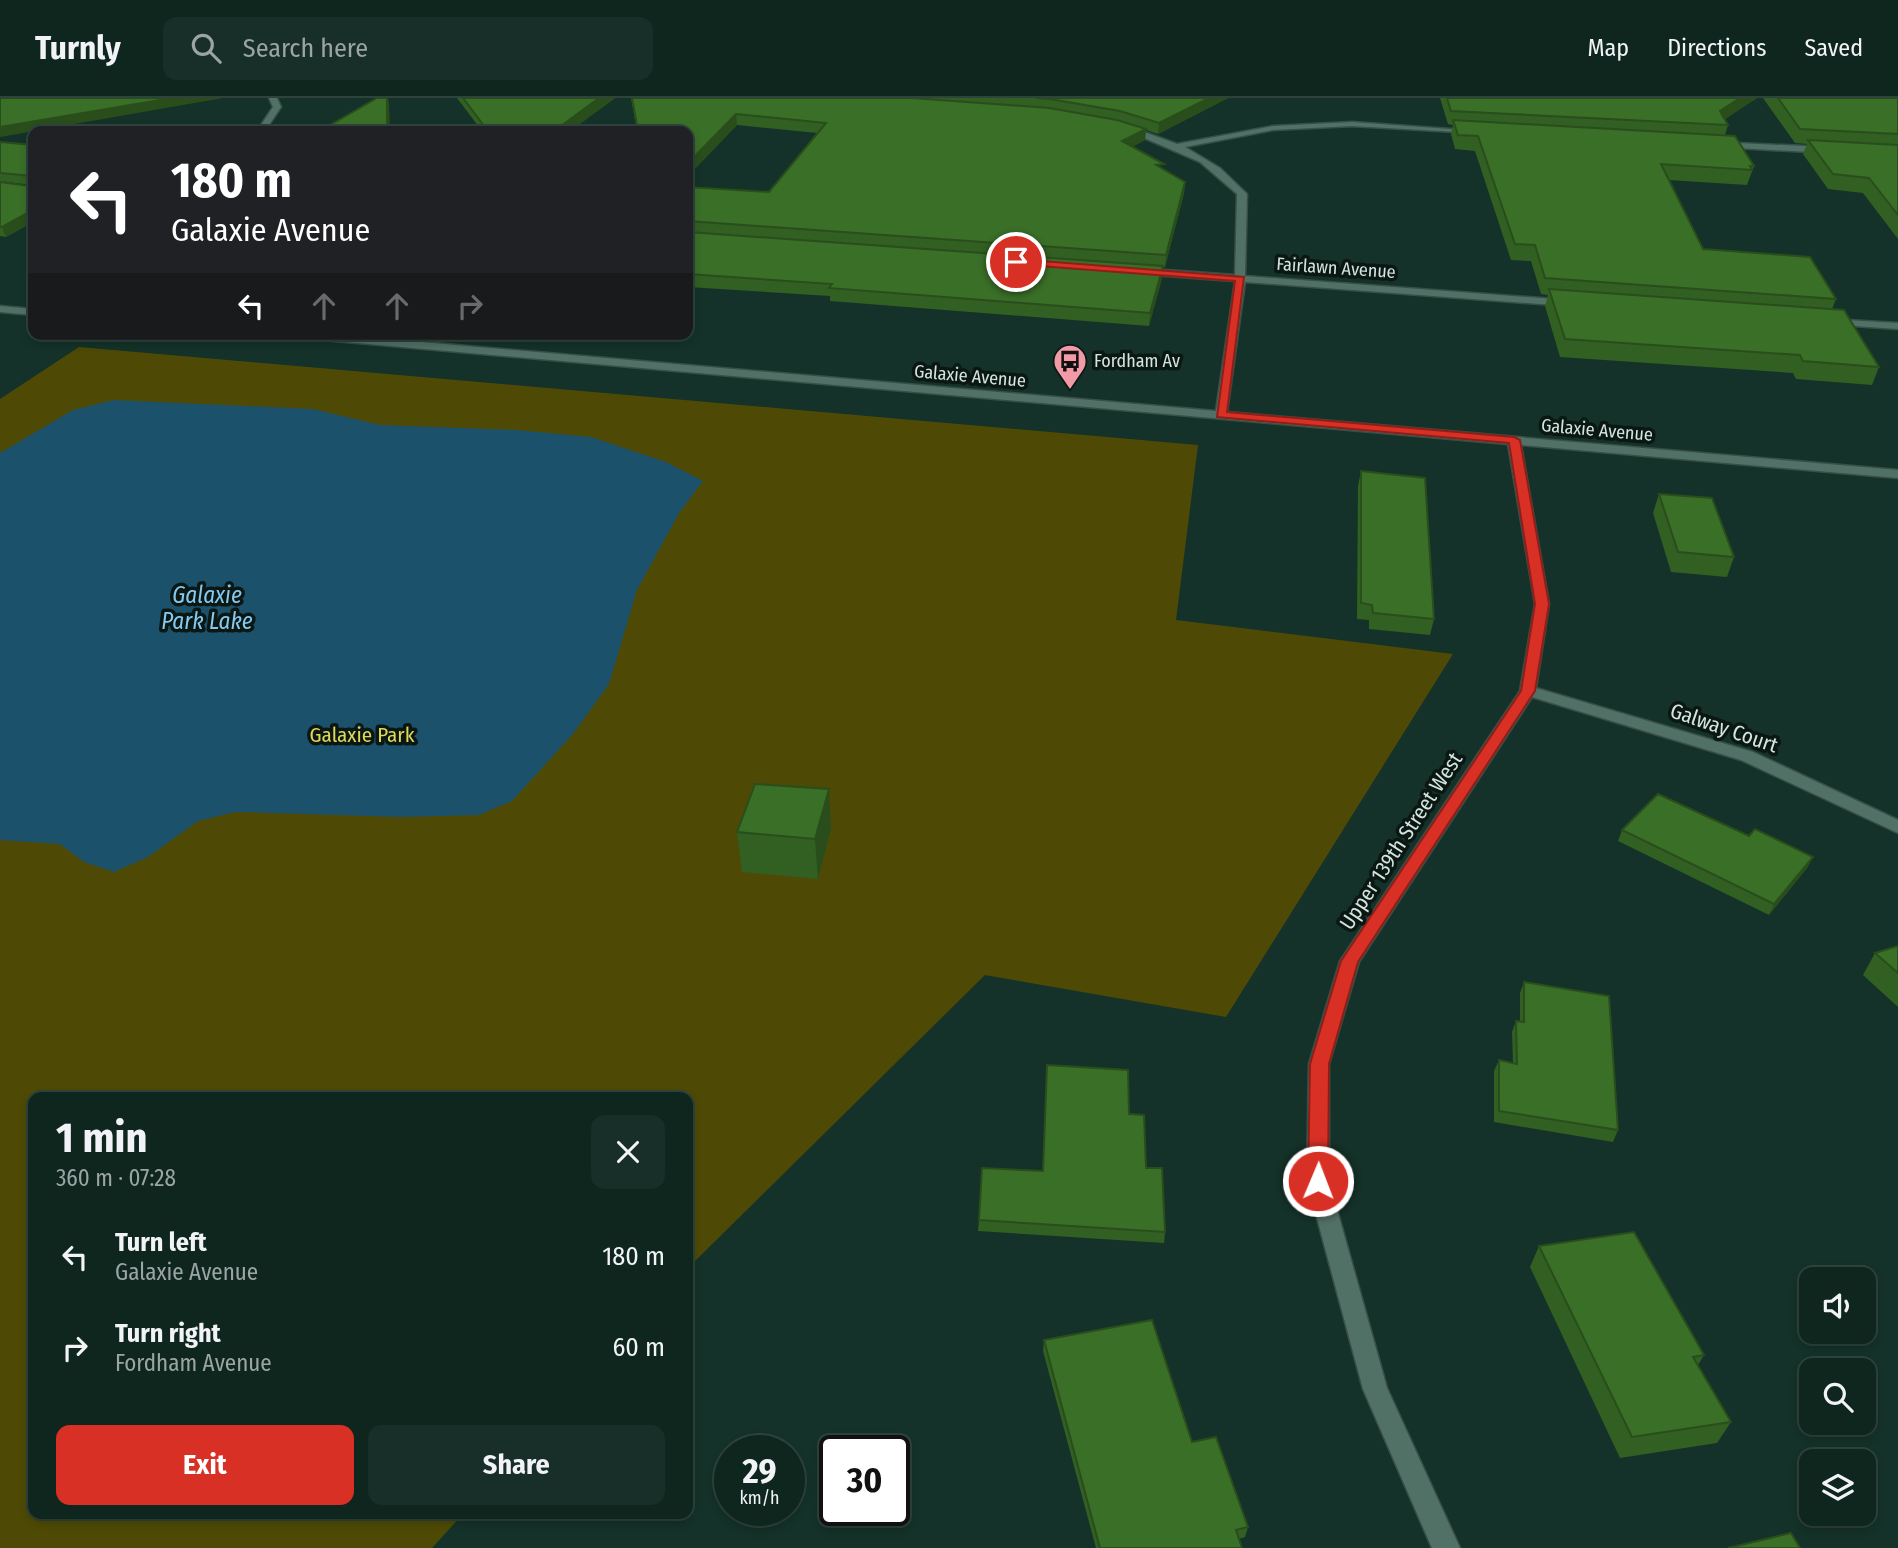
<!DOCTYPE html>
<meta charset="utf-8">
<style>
:root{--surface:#0f261f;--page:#182e28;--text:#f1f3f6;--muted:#9ba5a4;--line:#2f433d;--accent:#d93025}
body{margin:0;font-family:"Fira Sans Condensed",sans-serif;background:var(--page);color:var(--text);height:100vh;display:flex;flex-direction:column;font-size:26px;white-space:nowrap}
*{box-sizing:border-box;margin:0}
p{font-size:23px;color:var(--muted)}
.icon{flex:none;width:38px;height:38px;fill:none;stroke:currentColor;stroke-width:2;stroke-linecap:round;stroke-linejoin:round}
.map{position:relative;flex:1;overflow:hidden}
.drawer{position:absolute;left:28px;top:994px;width:665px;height:427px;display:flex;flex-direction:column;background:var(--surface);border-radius:14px;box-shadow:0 4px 10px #0003,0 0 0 2px var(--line)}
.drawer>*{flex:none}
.guide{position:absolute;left:28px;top:28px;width:665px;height:214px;border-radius:14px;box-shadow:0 4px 10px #0003,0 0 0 2px var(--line);background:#202124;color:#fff;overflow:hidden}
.fabs{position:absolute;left:1799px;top:1169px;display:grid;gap:14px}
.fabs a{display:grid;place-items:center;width:77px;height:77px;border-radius:14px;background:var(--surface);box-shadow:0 4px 10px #0003,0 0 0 2px var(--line);font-size:35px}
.speed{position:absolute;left:714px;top:1337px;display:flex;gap:14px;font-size:35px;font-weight:700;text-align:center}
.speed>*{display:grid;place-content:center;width:91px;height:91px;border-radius:50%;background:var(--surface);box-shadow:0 4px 10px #0003,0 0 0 2px var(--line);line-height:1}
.speed small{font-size:18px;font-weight:400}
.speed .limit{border:4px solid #111;border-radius:10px;background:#fff;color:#111}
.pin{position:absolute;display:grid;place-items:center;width:60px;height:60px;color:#fff;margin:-30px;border:4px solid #fff;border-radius:50%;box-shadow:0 2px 7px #0007}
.me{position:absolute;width:77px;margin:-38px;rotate:1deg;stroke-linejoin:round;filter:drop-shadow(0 0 5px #0008)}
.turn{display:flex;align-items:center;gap:24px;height:147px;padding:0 28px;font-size:32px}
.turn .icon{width:91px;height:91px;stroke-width:2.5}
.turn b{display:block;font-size:49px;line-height:60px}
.lanes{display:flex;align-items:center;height:66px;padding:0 28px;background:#0003;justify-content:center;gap:35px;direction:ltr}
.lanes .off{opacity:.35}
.round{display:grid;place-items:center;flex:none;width:74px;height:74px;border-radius:14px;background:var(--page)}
.overview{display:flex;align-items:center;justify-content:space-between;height:119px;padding:0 28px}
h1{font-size:42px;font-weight:700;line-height:52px}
.cta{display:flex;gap:14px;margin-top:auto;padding:14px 28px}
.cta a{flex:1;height:80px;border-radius:14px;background:var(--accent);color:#fff;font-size:28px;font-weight:700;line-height:80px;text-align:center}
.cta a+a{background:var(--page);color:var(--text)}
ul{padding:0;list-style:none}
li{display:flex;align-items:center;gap:21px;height:91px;padding:0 28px}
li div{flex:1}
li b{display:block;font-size:26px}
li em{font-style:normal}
header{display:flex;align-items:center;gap:42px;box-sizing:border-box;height:98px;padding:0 35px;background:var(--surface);border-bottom:2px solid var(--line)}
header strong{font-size:33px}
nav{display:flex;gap:38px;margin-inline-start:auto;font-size:24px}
.search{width:490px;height:63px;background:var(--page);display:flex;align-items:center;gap:18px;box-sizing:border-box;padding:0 24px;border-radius:14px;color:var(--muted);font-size:26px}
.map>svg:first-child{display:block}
.green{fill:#4e4a05}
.water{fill:#1c516c}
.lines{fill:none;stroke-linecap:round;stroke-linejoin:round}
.minor-casing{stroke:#374f47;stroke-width:3}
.minor{fill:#527166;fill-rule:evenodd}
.wall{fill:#325f22;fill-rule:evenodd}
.shaded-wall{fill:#294e1c}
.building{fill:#3a6f28;stroke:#294e1c;stroke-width:2}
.route{fill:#d93025;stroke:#8d1f18;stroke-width:2}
.labels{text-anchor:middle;stroke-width:7;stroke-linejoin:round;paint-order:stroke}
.far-street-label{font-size:18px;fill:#d4e5df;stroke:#0a1713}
.far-poi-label{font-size:18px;fill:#d4e5df;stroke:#0a1713;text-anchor:start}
.street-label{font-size:21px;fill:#d4e5df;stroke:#0a1713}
.park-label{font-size:21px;fill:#dfd858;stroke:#0a1713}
.water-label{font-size:23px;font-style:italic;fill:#85c9f1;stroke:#0a1713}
</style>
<header>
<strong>Turnly</strong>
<div class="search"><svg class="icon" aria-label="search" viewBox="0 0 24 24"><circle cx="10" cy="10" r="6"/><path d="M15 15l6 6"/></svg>Search here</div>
<nav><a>Map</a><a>Directions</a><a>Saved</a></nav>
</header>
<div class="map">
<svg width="1898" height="1450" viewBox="0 0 1898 1450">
<rect width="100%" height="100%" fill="#143229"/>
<!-- green -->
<polygon class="green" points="79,249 1198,347 1176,522 1453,556 1226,919 985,877 688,1170 688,999 33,999 33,1416 463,1416 432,1450 0,1450 0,301"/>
<!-- water -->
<polygon class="water" points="114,302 313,311 380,327 516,332 591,339 666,364 703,383 679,415 637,492 609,586 573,636 512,703 479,717 401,719 236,714 198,723 148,759 114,774 84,764 60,746 0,742 0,355 73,312"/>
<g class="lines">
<defs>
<g id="minor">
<polygon points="269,0 277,0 281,9 265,33 257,33 273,9"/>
<polygon points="1352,24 1478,33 1474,35 1352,28 1273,32 1185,49 1220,70 1247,96 1245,178 1567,202 1572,205 1567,208 1245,184 1227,314 1898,372 1898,380 1521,347 1549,506 1536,590 1753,654 1898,722 1898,735 1741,662 1532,599 1359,864 1329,966 1329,1083 1387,1290 1460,1450 1432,1450 1363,1291 1307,1083 1309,966 1340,863 1520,593 1535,506 1508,346 289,239 284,236 330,236 1216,313 1235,183 1138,176 1133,173 1138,170 1235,177 1237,96 1200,64 1121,30 1128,28 1177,46 1273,28"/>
<polygon points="1716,44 1827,49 1831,52 1827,55 1719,49"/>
<polygon points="0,208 33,211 33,217 0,214"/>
<polygon points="1829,221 1898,225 1898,231 1825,226 1825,222"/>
</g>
</defs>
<!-- minor casing -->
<use href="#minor" class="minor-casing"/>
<!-- minor -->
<use href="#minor" class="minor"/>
</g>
<!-- wall -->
<g class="wall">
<polygon points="457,0 615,0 570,33 482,33"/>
<polygon points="631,0 1228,0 1158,36 1146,32 1145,42 1132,49 1163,71 1185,84 1184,95 1165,169 1163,169 1162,180 1149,228 830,203 830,198 688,189 688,89 769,94 817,35 737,27 688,78 688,33 637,33"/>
<polygon points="1440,0 1757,0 1725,21 1728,27 1725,37 1754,68 1747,87 1669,82 1703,151 1836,201 1832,211 1879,269 1872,287 1796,281 1793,275 1560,259 1545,208 1548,197 1541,196 1531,163 1511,162 1475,53 1455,51 1451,36 1453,27 1448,26"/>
<polygon points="1763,0 1898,0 1898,141 1863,95 1828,91 1803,56 1807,46 1795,45"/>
<path d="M0 44 33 47V124L6 139 0 138ZM0 83 30 87 29 88Z"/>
<polygon points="1361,373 1434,521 1430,537 1369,531 1369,522 1357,521 1358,388"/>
<polygon points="1659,396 1734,459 1727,479 1671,474 1653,415"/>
<polygon points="831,731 818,781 742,774 737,734"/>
<polygon points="1622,732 1813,759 1807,770 1769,817 1618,743"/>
<polygon points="1898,848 1898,909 1863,877 1875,855"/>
<polygon points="1524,884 1618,1032 1613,1044 1494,1024 1494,973 1499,962 1513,965 1512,934 1516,923 1520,923 1520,895"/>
<polygon points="1129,1016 1165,1134 1164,1145 978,1133 979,1122"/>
<polygon points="1539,1148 1704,1257 1698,1267 1731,1324 1717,1345 1620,1360 1530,1169"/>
<polygon points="1044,1242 1192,1344 1248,1429 1245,1439 1239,1441 1242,1450 1096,1450 1043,1253"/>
</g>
<!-- shaded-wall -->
<g class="shaded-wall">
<polygon points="172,0 223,0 0,39 0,29"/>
<polygon points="387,0 388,0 389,5 390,33 387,33"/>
<polygon points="599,0 615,0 570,33 554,33"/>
<polygon points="1209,0 1228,0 1158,36 1159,25"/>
<polygon points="1740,0 1757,0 1715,27 1720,13"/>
<polygon points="736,16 737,27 688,78 688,65"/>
<polygon points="1146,31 1145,42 1121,54 1122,43"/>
<polygon points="1185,84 1184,95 1165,169 1166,157"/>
<polygon points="33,112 33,124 6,139 2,129"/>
<polygon points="1163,168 1162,180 1149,228 1150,215"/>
<polygon points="829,691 831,731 818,781 815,741"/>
<polygon points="1813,759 1807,770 1769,817 1774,806"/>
</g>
<!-- building -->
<g class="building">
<polygon points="0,0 172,0 0,29"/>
<polygon points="377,0 387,0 387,33 320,33"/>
<polygon points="463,0 599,0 554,33 488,33"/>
<polygon points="632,0 912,0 1049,10 1117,22 1146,31 1122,43 1164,66 1156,67 1185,84 1166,157 688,123 688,89 769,94 826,25 736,16 688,65 688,33 638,33"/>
<polygon points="1036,0 1209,0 1159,25 1120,13 1050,1"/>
<polygon points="1447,0 1740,0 1720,13 1728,27 1451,13"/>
<polygon points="1778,0 1898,0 1898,36 1800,31"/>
<polygon points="1453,22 1735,38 1754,68 1750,68 1752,72 1661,66 1703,151 1810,159 1836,201 1545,180 1535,147 1515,146 1478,38 1458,37"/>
<polygon points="1808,42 1898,47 1898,117 1869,80 1833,76"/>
<polygon points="0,44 33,47 33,112 2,129 0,129 0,84 29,88 31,78 0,75"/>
<polygon points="688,134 1163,168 1150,215 829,190 832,186 688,176"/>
<polygon points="1549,191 1844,212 1879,269 1803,263 1800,257 1565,241"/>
<polygon points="1361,373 1425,380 1434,521 1373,515 1372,507 1361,505"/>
<polygon points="1659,396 1712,400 1734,459 1678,454"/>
<polygon points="755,686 829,691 815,741 737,734"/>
<polygon points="1658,696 1749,738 1755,731 1813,759 1774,806 1622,732"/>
<polygon points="1898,848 1898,875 1875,855"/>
<polygon points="1524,884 1609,898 1618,1032 1499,1013 1499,962 1517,966 1516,923 1524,924"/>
<polygon points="1047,967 1128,972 1129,1016 1144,1017 1146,1070 1162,1070 1165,1134 979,1122 982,1070 1043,1073"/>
<polygon points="1634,1134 1704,1257 1693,1259 1731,1324 1632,1339 1539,1148"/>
<polygon points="1152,1222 1192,1344 1216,1339 1248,1429 1236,1432 1242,1450 1100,1450 1044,1242"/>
<polygon points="1791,1435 1800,1450 1728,1450"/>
</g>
<!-- route -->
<polygon class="route" points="1016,161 1244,179 1227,314 1514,339 1520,342 1549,506 1535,593 1358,864 1329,966 1328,1083 1325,1089 1318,1091 1311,1089 1308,1083 1310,966 1341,863 1521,593 1535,506 1509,345 1217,319 1235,183 1012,166"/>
<!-- icons -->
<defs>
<symbol id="bus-pin" viewBox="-11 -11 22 30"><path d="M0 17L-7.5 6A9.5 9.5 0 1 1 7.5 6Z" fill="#f39aa7" stroke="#0a1713"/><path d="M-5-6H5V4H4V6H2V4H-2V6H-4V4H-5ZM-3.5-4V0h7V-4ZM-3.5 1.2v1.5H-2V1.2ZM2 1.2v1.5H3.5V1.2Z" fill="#111"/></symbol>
</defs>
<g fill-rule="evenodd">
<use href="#bus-pin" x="1051" y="244" width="38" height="52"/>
</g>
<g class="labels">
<!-- far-street labels -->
<g class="far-street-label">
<text transform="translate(1336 170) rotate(4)" y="6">Fairlawn Avenue</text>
<text transform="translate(970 278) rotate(5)" y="6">Galaxie Avenue</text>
<text transform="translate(1597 332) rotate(5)" y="6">Galaxie Avenue</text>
</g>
<!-- far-poi labels -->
<g class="far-poi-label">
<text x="1094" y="269">Fordham Av</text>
</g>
<!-- street labels -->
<g class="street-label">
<text transform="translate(1724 630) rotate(19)" y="7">Galway Court</text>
<text transform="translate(1401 743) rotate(-57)" y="7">Upper 139th Street West</text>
</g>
<!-- park labels -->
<g class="park-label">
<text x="362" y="644">Galaxie Park</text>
</g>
<!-- water labels -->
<g class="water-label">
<text x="207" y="505">Galaxie<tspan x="207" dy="26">Park Lake</tspan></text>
</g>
</g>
</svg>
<div class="fabs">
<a><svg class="icon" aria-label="sound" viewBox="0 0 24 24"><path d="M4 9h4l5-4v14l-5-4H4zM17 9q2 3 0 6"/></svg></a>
<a><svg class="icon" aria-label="search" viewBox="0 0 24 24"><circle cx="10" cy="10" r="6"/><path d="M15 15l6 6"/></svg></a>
<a><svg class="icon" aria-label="layers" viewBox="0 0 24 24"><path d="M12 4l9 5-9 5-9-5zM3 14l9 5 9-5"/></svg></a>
</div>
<div class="speed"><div>29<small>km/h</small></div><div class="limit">30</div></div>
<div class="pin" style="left:1016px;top:164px;background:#d93025"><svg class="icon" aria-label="arrive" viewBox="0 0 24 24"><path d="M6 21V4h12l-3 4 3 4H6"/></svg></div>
<svg class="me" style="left:1318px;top:1083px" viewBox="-20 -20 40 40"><circle r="17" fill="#d93025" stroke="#fff" stroke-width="3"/><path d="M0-11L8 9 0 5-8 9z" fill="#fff"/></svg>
<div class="guide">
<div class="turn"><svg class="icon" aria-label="left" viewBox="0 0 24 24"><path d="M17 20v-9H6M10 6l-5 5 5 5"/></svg><div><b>180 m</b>Galaxie Avenue</div></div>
<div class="lanes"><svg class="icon" aria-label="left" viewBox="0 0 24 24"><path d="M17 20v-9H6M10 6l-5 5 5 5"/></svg><svg class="icon off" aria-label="ahead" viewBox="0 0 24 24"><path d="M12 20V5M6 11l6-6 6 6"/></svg><svg class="icon off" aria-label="ahead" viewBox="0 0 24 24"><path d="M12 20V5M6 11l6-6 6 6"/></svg><svg class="icon off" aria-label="right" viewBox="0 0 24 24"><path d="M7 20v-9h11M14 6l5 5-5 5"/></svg></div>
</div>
<section class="drawer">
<div class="overview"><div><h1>1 min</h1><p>360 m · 07:28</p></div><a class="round"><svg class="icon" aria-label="close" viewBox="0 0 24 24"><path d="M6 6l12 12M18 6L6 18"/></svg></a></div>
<ul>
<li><svg class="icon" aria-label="left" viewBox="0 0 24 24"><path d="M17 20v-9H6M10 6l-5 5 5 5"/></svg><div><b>Turn left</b><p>Galaxie Avenue</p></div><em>180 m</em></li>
<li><svg class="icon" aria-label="right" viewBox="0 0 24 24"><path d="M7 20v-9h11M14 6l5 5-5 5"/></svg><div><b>Turn right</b><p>Fordham Avenue</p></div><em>60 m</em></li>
</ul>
<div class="cta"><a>Exit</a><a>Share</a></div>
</section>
</div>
